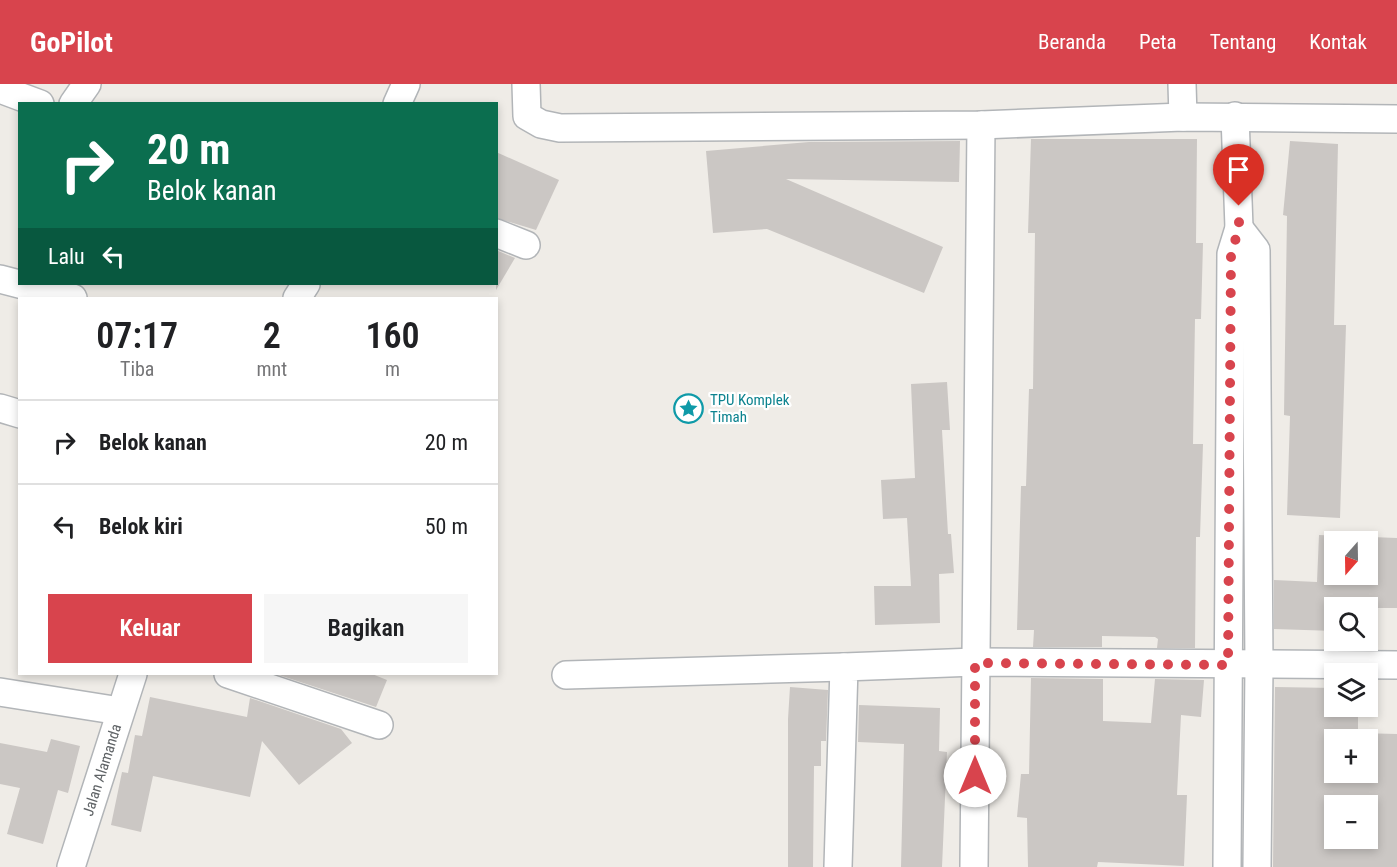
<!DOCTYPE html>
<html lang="id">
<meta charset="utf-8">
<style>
:root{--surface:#fff;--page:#f6f6f6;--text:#202124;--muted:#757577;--line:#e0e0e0;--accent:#d8444d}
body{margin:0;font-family:"Roboto Condensed",sans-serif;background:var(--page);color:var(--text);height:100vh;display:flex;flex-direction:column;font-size:22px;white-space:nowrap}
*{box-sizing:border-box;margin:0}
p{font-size:20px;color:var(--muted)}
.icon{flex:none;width:33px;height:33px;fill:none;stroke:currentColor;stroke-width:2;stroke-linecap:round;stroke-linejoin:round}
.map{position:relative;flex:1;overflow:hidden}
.details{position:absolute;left:18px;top:213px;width:480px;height:378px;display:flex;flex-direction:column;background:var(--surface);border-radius:0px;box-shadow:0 3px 9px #0003}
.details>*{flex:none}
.top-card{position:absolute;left:18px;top:18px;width:480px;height:183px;border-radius:0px;box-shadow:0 3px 9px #0003;background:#0b6e4f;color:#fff;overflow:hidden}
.needle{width:39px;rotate:200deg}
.buttons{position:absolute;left:1324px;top:447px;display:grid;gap:12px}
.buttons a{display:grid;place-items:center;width:54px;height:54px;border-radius:0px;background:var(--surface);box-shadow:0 3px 9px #0003;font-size:30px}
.pin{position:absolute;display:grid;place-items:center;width:51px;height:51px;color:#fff;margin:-62px -26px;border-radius:50% 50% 50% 0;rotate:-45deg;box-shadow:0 0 6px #0007}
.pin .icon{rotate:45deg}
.me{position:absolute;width:66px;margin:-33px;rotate:0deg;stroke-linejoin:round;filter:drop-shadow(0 0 4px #0008)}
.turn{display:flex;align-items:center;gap:21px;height:126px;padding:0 30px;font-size:27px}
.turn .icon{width:78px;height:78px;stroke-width:2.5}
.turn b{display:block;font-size:42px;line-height:51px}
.then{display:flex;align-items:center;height:57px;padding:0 30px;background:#0003;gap:12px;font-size:22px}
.eta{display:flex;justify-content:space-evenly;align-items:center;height:102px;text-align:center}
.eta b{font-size:36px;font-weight:600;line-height:42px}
.action{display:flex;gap:12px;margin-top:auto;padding:12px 30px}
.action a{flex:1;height:69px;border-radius:0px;background:var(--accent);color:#fff;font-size:24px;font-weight:600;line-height:69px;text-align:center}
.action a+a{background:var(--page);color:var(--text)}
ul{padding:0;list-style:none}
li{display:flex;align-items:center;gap:18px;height:84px;padding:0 30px;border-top:2px solid var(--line)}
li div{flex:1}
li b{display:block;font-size:22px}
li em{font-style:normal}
header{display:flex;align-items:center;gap:36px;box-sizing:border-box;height:84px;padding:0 30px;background:var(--accent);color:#fff}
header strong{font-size:28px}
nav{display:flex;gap:33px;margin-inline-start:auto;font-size:21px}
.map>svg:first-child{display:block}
.building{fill:#cbc7c4;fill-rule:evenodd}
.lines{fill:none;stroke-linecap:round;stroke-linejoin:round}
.street-casing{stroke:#b2b5b8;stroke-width:30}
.street{stroke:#fff;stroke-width:27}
.route{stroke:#d8444d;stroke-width:10;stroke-dasharray:0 18}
.labels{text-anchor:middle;stroke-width:4.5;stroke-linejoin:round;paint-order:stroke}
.culture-label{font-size:15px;fill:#0d838f;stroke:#fff;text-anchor:start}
.street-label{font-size:15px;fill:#5f6366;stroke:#fff}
</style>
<header>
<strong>GoPilot</strong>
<nav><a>Beranda</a><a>Peta</a><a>Tentang</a><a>Kontak</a></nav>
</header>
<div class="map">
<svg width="1397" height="783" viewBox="0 0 1397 783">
<rect width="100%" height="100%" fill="#efece7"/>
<!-- building -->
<g class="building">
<polygon points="1031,55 1197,55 1196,159 1203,159 1201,235 1195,235 1193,360 1203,360 1200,453 1196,453 1195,564 1157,564 1158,555 1155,553 1102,552 1102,563 1033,563 1034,546 1017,546 1021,402 1026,402 1029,305 1033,305 1035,149 1028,149"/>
<polygon points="960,57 959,98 786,95 943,163 924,209 767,145 713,149 706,67 809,58"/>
<polygon points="1290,57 1338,60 1334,241 1346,241 1340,434 1287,431 1290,332 1284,331 1287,132 1283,131"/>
<polygon points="496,68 559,96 536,146 496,134"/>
<polygon points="496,166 515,174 496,206"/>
<polygon points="947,298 950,346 942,346 948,450 951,450 954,489 939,490 940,539 875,541 874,502 911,502 907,434 883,435 881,396 915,394 911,300"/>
<path d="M1319 451 1397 454V524H1335V547L1274 545V496L1317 498ZM1335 458H1368V490H1335Z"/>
<polygon points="276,590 372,590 387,596 376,623"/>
<polygon points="1031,594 1103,595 1103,637 1151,639 1155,595 1204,596 1201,633 1181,631 1177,711 1187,711 1184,782 1098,778 1097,783 1028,783 1027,734 1017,733 1021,690 1029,690"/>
<polygon points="790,603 828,606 826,657 821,657 821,682 814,682 813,783 788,783 788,635"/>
<path d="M1275 603 1335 604V622H1358V649L1397 650V783H1273ZM1335 656H1368V688H1335ZM1335 722H1368V754H1335Z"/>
<polygon points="150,613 247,633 250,614 341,645 352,659 299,701 262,657 250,713 153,692 141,748 111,741 122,688 128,689 135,651 142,652"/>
<polygon points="859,621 940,624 939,667 947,668 942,783 901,783 904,660 858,658"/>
<polygon points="51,655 80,662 68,709 58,706 43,760 7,750 20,704 0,700 0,659 47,668"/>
</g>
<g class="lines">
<defs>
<g id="street">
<polyline points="526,0 527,32 541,40 560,44 981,41 1183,33 1397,35"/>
<polyline points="1182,0 1183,33"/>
<polyline points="0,5 40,20"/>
<polyline points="73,20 87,0"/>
<polyline points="397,20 406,0"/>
<polyline points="1239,144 1256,166 1259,581 1257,783"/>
<polyline points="496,149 526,161"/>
<polyline points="0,195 73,214"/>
<polyline points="297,214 306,200"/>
<polyline points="0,324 20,330"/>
<polyline points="228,590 379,641"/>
<polyline points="566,591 844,583"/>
<polyline points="0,608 120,627"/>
<path id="s1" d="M71 783 133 590"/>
<polyline points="838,783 844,583 975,578 1397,581"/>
<polyline points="974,783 981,41"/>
<polyline points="1227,783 1231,170 1239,144 1235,32"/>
</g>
</defs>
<!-- street casing -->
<use href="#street" class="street-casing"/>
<!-- street -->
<use href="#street" class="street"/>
</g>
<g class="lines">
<!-- route -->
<polyline class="route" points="975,692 975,579 1228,581 1231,170 1239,144 1239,122"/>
</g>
<!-- icons -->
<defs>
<symbol id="sight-ring" viewBox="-11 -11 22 22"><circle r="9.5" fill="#fff" stroke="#0f9aa8" stroke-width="1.5"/><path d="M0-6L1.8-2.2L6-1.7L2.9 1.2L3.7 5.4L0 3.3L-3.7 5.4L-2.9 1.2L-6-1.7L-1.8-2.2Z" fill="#0f9aa8"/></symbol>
</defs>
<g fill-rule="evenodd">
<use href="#sight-ring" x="672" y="308" width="33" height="33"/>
</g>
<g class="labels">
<!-- culture labels -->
<g class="culture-label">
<text x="710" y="321">TPU Komplek<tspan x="710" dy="17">Timah</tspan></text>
</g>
<!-- street labels -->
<g class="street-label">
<text dy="5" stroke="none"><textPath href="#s1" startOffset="102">Jalan Alamanda</textPath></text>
</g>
</g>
</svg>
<div class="buttons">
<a><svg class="needle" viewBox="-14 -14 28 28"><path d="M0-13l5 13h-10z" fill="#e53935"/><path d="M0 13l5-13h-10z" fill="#757577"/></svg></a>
<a><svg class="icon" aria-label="search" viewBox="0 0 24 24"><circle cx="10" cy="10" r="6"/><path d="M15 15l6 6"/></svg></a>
<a><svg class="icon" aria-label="layers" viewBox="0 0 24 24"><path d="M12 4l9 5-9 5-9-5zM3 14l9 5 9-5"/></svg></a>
<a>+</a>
<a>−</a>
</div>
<div class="pin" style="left:1239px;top:122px;background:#d93025"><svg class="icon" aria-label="arrive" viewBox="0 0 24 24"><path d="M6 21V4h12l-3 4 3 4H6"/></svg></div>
<svg class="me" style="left:975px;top:692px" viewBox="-20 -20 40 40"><circle r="19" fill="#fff"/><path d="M0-13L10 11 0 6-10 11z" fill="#d8444d"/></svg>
<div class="top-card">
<div class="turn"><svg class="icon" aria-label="right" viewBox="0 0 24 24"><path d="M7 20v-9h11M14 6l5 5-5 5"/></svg><div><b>20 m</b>Belok kanan</div></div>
<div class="then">Lalu<svg class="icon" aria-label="left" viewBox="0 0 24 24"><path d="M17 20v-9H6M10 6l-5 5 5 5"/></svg></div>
</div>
<section class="details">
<div class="eta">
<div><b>07:17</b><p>Tiba</p></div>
<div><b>2</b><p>mnt</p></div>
<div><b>160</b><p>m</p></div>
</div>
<ul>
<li><svg class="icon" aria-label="right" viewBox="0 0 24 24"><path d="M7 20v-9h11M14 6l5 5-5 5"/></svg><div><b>Belok kanan</b></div><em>20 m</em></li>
<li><svg class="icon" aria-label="left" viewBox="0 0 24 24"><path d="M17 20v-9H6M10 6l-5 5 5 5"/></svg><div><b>Belok kiri</b></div><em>50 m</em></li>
</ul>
<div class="action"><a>Keluar</a><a>Bagikan</a></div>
</section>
</div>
